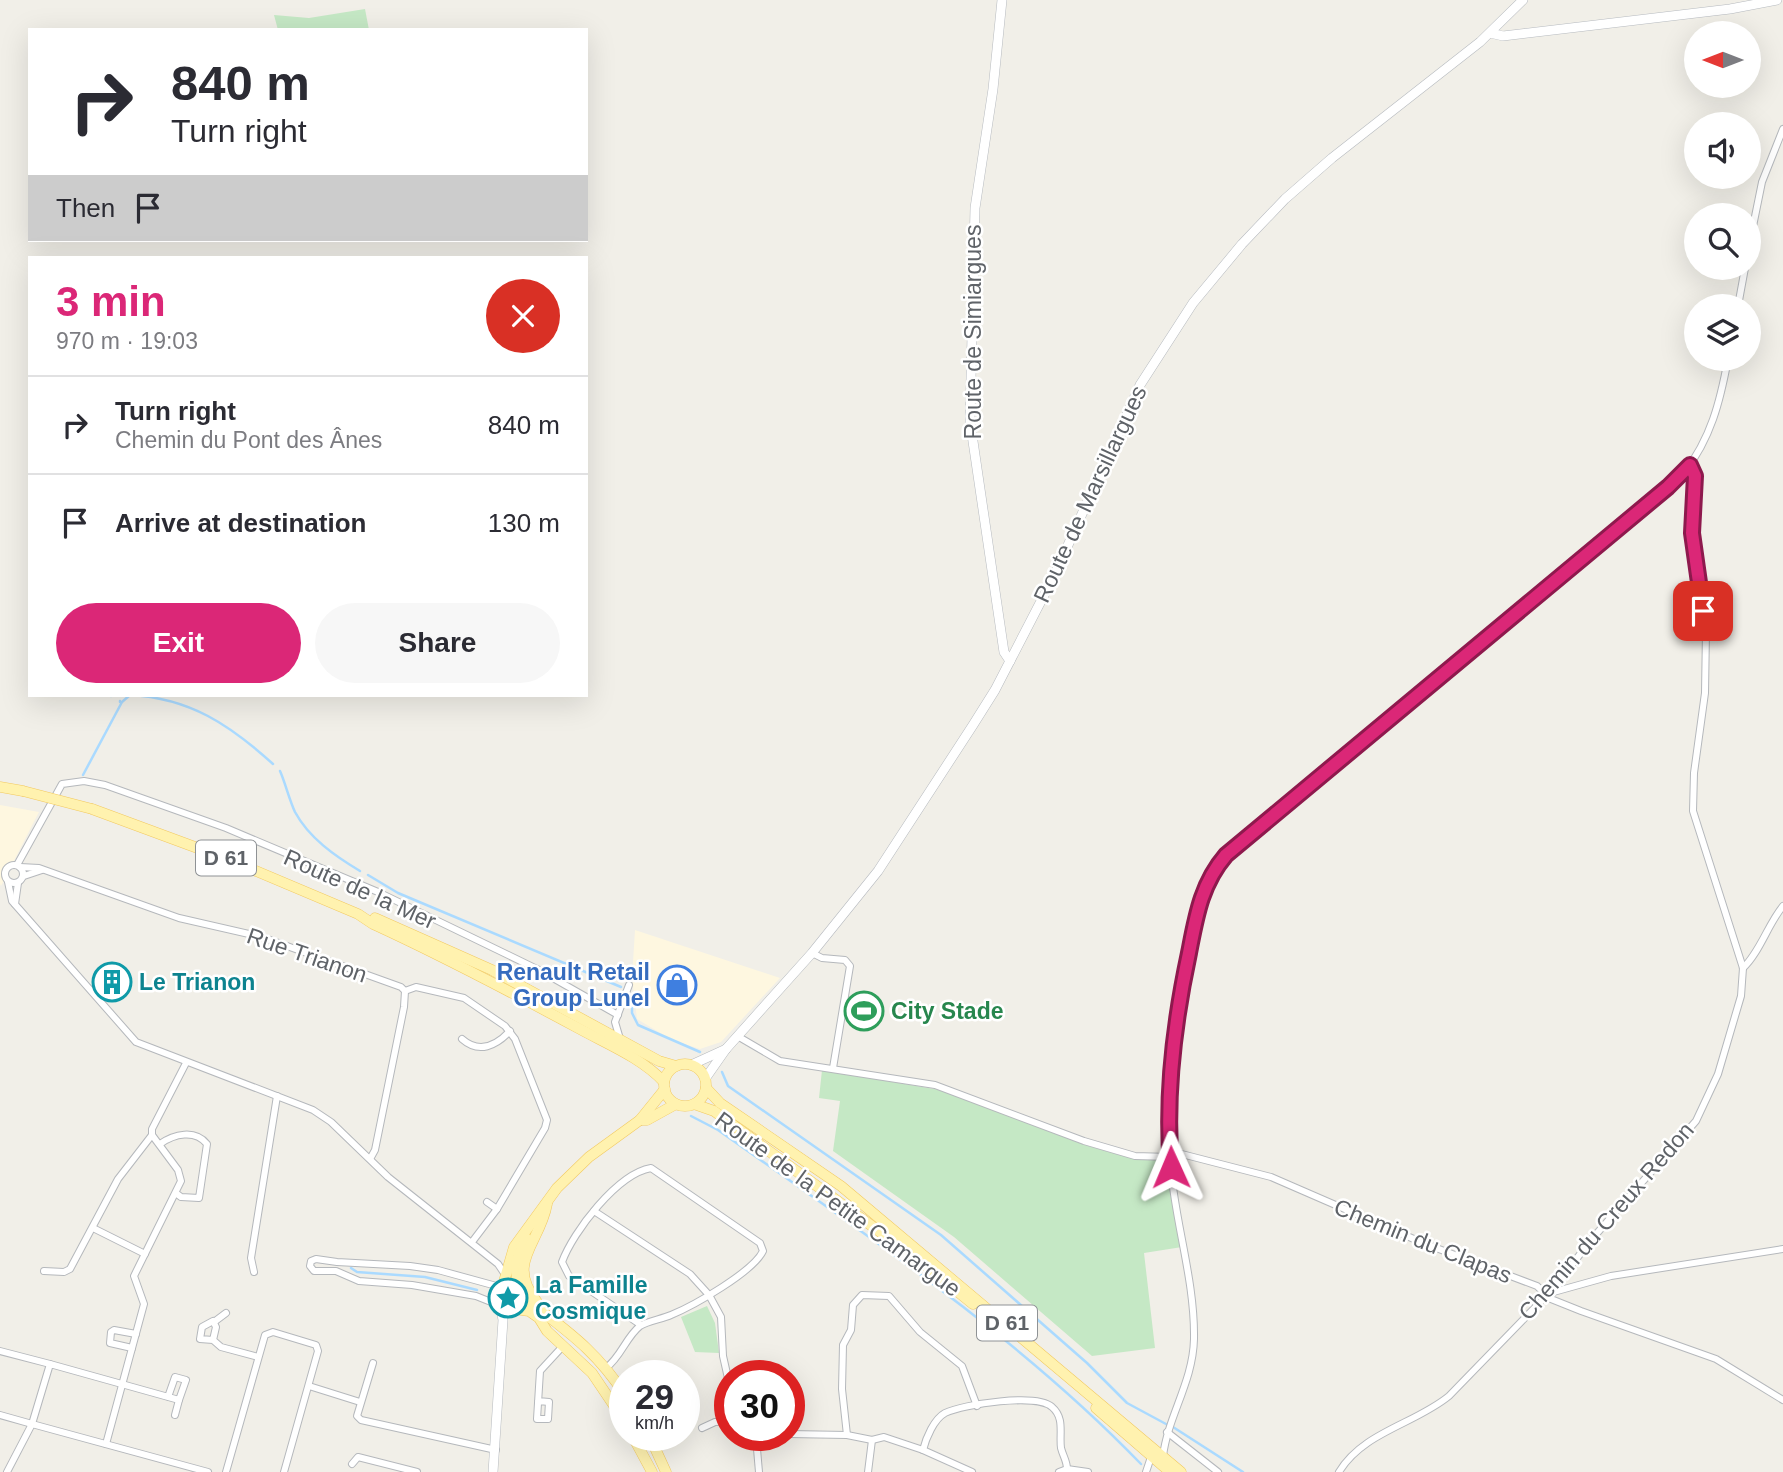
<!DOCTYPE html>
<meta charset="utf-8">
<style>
:root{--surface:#fff;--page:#f7f7f7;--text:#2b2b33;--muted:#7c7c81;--line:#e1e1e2;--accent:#db2777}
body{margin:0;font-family:Arial,sans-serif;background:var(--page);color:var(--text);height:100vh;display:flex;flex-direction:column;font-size:26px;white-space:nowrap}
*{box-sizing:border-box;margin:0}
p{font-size:23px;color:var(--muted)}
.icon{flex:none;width:38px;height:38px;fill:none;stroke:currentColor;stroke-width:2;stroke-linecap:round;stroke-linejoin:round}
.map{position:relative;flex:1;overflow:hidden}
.details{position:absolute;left:28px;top:256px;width:560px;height:441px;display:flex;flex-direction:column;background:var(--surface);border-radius:0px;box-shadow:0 7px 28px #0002}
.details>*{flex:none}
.banner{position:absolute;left:28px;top:28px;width:560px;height:214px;border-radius:0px;box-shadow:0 7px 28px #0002;background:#fff;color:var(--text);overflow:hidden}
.needle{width:46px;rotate:270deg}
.tools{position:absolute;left:1684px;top:21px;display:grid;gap:14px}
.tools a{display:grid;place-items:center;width:77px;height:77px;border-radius:50%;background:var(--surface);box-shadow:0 7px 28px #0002;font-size:35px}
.speed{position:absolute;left:609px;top:1360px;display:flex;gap:14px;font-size:35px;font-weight:700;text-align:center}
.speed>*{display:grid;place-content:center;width:91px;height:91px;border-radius:50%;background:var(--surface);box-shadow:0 7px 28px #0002;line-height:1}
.speed small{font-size:18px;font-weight:400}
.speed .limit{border:10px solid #d22;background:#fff;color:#111}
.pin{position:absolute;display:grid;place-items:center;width:60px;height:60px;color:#fff;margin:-30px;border-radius:14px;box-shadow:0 4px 10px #0006}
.me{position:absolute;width:77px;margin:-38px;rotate:359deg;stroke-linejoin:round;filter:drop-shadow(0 0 5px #0008)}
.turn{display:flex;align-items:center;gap:24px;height:147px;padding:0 28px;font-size:32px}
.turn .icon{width:91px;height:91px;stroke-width:2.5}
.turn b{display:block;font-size:49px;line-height:60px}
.then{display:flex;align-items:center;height:66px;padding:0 28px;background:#0003;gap:14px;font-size:26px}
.round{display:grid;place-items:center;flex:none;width:74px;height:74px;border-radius:37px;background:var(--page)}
.head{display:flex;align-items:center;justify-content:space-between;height:119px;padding:0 28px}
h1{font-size:42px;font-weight:600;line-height:52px;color:var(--accent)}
.button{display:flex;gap:14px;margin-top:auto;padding:14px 28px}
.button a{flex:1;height:80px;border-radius:42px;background:var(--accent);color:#fff;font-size:28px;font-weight:600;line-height:80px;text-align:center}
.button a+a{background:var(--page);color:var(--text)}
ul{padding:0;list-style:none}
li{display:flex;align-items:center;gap:21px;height:98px;padding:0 28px;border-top:2px solid var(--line)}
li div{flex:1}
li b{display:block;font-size:26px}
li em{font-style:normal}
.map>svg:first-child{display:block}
.commercial{fill:#fef7e0}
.green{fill:#c5e8c5}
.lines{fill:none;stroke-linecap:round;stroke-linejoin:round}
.stream{stroke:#aadaff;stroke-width:2.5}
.street-casing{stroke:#b5b8bc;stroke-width:8}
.secondary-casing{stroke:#b6babf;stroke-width:10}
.primary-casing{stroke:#f2c960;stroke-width:11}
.street{stroke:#fff;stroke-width:6}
.secondary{stroke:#fff;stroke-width:9}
.primary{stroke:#fff2af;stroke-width:10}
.primary-bridge-casing{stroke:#f2c960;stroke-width:11;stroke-linecap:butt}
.primary-bridge{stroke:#fff2af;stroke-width:10}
.route-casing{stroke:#8e194d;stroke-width:18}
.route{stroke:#db2777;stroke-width:12}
.labels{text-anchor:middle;stroke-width:5;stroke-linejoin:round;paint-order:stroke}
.shield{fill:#fff;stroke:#8f9295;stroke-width:2}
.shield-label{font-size:21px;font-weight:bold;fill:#5f6368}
.street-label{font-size:23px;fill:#5f6368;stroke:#fff}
.shop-label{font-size:23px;font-weight:bold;fill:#366cbe;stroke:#fff;text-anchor:end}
.culture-label{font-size:23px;font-weight:bold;fill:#0d838f;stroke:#fff;text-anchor:start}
.leisure-label{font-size:23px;font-weight:bold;fill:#27864d;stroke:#fff;text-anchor:start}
</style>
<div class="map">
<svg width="1783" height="1472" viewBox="0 0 1783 1472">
<rect width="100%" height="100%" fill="#f1efe8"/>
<!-- commercial -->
<g class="commercial">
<polygon points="0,805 39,812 1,886 0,884"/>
<polygon points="635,930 780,978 721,1042 700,1049 672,1040 637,1019 632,978"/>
</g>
<!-- green -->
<g class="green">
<polygon points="365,9 369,30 278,30 274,15 309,18"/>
<polygon points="822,1070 940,1090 1085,1145 1127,1157 1166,1161 1182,1247 1144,1253 1155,1348 1092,1356 954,1237 833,1151 840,1101 819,1098"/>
<polygon points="707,1306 715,1323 719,1353 695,1352 681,1317"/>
</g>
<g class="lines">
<!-- stream -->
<g class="stream">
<polyline points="109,695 111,696"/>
<polyline points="120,702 120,701"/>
<path d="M280 771C285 782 289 799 295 812 309 838 335 856 360 871"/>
<path d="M83 775 122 702 130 695C190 698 230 725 273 764"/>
<polyline points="368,875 398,893 621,987"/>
<polyline points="632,995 632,1013 638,1025 700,1052"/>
<polyline points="722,1072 728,1086 941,1235 1087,1363 1127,1403 1166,1424"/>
<path d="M691 1116 718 1130C862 1232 1018 1336 1141 1464"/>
<polyline points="351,1268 357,1272 425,1277 477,1290"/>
<polyline points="1173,1427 1243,1472"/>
</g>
<defs>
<g id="street">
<polyline points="1748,251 1762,182 1783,129"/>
<polyline points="1738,306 1745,268"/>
<circle cx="14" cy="874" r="9"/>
<polyline points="17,865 62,784 84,781 105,785 226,828 378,892 537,969 618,1015"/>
<polyline points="20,867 39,868 179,918 262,937 401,987 405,991 404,1007 375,1150 370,1159"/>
<polyline points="24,876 42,870"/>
<polyline points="8,882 12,901 136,1042 313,1110 331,1122 388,1177 498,1264 506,1276"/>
<polyline points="15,904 18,883"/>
<polyline points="812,953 822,958 845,960 850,966 833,1068"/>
<path d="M1743 968C1760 952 1768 924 1783 906"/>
<polyline points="405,991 416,987 464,998 505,1026 515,1039 547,1120 545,1128 497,1209 472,1242"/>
<polyline points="739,1037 780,1061 935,1085 1084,1141 1135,1156 1170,1157"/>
<path d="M462 1039C479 1054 496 1046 510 1031"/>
<polyline points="620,1039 615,1022 629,985"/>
<polyline points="152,1135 152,1129 186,1063"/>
<path d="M160 1144C174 1134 195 1129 207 1144L199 1198 181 1197 177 1194"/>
<polyline points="1170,1151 1271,1177 1423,1243 1537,1286 1551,1299 1581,1311 1716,1359 1783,1400"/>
<polyline points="487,1202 497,1209"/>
<polyline points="594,1211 690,1274 709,1295 721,1317 723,1356 730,1387"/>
<polyline points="93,1228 145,1254"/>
<polyline points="44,1271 64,1272 70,1269 118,1179 152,1135"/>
<polyline points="254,1272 251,1258 277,1096"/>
<polyline points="1550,1293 1611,1276 1783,1249"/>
<polyline points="496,1304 476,1296 412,1285 359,1281 336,1271 314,1271 310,1266 311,1261 316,1259 337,1262 410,1266 438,1270 500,1287"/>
<polyline points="214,1322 226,1313"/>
<polyline points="213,1340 216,1327 213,1321 202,1327 200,1339 213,1340 221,1347 258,1357"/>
<polyline points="132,1348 110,1343 111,1332 114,1330 136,1334"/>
<polyline points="0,1351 50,1364"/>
<polyline points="373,1363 357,1416 361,1420 496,1450"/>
<path d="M606 1368C621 1357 626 1337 640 1326 647 1321 662 1319 671 1315 693 1306 753 1272 763 1251L760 1243 651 1168C617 1174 573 1232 562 1262L569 1276 641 1325"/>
<polyline points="309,1386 360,1402"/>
<polyline points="538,1401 549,1402 548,1419 537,1419 540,1371 563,1346"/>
<polyline points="0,1415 32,1424 50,1364 179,1400 186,1380 175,1377 168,1397"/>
<polyline points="175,1415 179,1400"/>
<polyline points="702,1428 715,1422 730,1421"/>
<polyline points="1167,1432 1218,1472"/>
<polyline points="789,1434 847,1435 872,1440 884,1437 923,1450 972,1472"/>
<polyline points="749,1435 757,1449 759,1472"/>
<polyline points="847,1435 842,1389 843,1345 851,1330 853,1305 862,1295 889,1296 920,1332 962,1366 977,1406"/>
<polyline points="106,1444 144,1304 134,1276 181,1181 178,1170 152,1135"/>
<path d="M923 1450C926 1438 934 1419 945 1413 964 1404 1037 1393 1052 1407 1065 1418 1059 1434 1061 1448 1063 1456 1067 1461 1067 1469"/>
<path d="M1163 1456C1168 1416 1193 1382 1194 1339 1195 1279 1174 1220 1170 1160 1167 1119 1169 1052 1176 1011 1183 973 1193 935 1200 897 1213 866 1232 849 1257 828L1684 473C1711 438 1720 402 1728 359"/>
<polyline points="352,1464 358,1457 417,1472"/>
<polyline points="7,1472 32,1424 208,1472"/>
<polyline points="226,1472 265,1335 273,1332 316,1345 318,1351 284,1472"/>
<polyline points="868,1472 872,1440"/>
<polyline points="1059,1472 1067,1469 1088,1472"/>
<polyline points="1146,1472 1151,1457"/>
<path d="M1339 1472C1363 1432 1415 1424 1449 1396L1554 1288 1591 1240 1696 1121 1718 1074 1741 996 1743 968 1693 811 1694 773 1705 693 1706 631 1692 533 1695 476 1690 465"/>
</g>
<g id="secondary">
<polyline points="1002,0 993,89 975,208 970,421 1004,652 1010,661"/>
<polyline points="1490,33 1503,36 1730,9 1777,0"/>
<polyline points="691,1065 726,1049"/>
<polyline points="705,1079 726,1049 812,953 878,871 973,725 995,690 1055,574 1140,385 1193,303 1242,244 1285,199 1332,158 1480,42 1523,0"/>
<polyline points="493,1472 503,1320 501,1309"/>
</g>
<g id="primary">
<polyline points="0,787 23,791"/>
<path d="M92 809 230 860 358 914 373 924C443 956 511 992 578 1028 607 1044 642 1058 664 1082"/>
<polyline points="375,918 492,970 659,1061 676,1066"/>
<circle cx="685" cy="1085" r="21"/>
<polyline points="706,1088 720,1103 841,1186 1181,1472"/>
<polyline points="694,1104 714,1111 920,1261 973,1304"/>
<polyline points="640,1120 647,1120 676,1104"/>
<polyline points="503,1285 514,1247 557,1188 589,1157 640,1120 665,1089"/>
<polyline points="517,1288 507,1284 500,1287 495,1295 497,1306 509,1311 520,1302 516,1271 517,1259 526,1238"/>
<path d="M521 1295C562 1328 594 1347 625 1395"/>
<path d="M537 1302C505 1262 540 1244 547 1204"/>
<polyline points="515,1309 529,1311 539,1318 547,1331 592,1373 625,1422"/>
<polyline points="1096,1408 1170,1472"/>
<polyline points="632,1435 652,1472"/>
<polyline points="649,1435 666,1472"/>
</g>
</defs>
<!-- street casing -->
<use href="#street" class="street-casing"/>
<!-- secondary casing -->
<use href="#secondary" class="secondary-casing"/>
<!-- primary casing -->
<use href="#primary" class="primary-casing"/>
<!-- street -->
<use href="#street" class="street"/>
<!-- secondary -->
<use href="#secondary" class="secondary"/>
<!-- primary -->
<use href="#primary" class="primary"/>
<defs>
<polyline id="primary-bridge" points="23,791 92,809"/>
</defs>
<!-- primary-bridge casing -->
<use href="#primary-bridge" class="primary-bridge-casing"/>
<!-- primary-bridge -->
<use href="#primary-bridge" class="primary-bridge"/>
</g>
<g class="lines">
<defs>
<path id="route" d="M1171 1167C1165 1095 1174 1023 1189 953 1196 917 1201 884 1226 855L1668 487 1690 465 1695 476 1692 533 1703 611"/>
</defs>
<!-- route casing -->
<use href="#route" class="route-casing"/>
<!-- route -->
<use href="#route" class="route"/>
</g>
<!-- icons -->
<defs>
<symbol id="building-ring" viewBox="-11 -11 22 22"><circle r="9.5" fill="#fff" stroke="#0f9aa8" stroke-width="1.5"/><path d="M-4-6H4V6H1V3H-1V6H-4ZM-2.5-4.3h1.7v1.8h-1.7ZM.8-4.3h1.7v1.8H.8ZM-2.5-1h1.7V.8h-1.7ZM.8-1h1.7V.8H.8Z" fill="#0f9aa8"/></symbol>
<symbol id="shop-ring" viewBox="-11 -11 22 22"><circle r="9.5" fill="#fff" stroke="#3f7fe0" stroke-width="1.5"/><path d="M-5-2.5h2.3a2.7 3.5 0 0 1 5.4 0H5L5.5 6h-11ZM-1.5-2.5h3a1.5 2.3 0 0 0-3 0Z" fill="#3f7fe0"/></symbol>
<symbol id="stadium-ring" viewBox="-11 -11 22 22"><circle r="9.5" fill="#fff" stroke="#2e9e5b" stroke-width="1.5"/><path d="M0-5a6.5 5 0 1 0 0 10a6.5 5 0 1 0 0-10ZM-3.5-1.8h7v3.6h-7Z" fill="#2e9e5b"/></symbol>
<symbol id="sight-ring" viewBox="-11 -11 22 22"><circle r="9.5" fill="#fff" stroke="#0f9aa8" stroke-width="1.5"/><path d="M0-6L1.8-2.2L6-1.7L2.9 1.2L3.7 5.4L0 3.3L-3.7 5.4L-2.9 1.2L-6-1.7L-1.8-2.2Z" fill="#0f9aa8"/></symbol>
</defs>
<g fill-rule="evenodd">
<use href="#building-ring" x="90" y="960" width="44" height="44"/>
<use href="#shop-ring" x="655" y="963" width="44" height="44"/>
<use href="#stadium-ring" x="842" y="989" width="44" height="44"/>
<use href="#sight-ring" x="486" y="1276" width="44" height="44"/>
</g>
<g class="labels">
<!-- shield labels -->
<g class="shield">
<rect x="196" y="840.5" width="60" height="35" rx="5"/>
<rect x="977" y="1305.5" width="60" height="35" rx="5"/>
</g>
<g class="shield-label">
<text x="226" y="865">D 61</text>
<text x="1007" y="1330">D 61</text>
</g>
<!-- street labels -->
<g class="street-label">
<text transform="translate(973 332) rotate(-90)" y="8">Route de Simiargues</text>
<text transform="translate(1090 494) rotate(-65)" y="8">Route de Marsillargues</text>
<text transform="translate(360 889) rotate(24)" y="8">Route de la Mer</text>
<text transform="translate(307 955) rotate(19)" y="8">Rue Trianon</text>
<text transform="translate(838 1204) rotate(36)" y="8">Route de la Petite Camargue</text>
<text transform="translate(1606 1221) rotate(-49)" y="8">Chemin du Creux Redon</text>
<text transform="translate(1423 1241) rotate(22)" y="8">Chemin du Clapas</text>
</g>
<!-- shop labels -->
<g class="shop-label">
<text x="650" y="980">Renault Retail<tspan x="650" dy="26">Group Lunel</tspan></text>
</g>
<!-- culture labels -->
<g class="culture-label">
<text x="139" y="990">Le Trianon</text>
<text x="535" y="1293">La Famille<tspan x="535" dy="26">Cosmique</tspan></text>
</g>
<!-- leisure labels -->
<g class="leisure-label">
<text x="891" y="1019">City Stade</text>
</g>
</g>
</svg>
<div class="tools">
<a><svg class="needle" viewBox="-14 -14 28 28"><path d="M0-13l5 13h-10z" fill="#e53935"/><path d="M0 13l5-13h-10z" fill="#7c7c81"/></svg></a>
<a><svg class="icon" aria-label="sound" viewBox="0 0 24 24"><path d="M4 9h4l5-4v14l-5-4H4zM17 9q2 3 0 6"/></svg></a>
<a><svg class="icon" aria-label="search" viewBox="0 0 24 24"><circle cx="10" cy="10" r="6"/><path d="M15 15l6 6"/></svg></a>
<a><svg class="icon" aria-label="layers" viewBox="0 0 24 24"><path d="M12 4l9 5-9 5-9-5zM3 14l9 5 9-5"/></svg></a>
</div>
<div class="speed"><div>29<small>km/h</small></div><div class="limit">30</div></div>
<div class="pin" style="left:1703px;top:611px;background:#d93025"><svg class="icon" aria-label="arrive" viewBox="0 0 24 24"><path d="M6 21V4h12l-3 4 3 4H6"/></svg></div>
<svg class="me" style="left:1171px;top:1167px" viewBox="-20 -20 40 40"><path d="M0-17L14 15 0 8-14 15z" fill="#db2777" stroke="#fff" stroke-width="4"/></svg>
<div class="banner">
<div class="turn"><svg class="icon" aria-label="right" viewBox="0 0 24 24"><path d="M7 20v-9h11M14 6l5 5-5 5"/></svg><div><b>840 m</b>Turn right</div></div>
<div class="then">Then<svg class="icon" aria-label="arrive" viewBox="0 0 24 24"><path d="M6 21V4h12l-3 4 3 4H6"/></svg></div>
</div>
<section class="details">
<div class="head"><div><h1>3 min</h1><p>970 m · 19:03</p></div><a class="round" style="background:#d93025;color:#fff"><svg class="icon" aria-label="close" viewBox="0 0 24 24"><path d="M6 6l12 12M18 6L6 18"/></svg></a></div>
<ul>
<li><svg class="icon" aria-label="right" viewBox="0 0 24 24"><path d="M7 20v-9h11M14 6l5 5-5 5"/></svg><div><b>Turn right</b><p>Chemin du Pont des Ânes</p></div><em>840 m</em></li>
<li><svg class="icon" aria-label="arrive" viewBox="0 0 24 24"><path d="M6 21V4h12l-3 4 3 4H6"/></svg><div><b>Arrive at destination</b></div><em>130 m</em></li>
</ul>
<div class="button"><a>Exit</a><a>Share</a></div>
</section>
</div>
